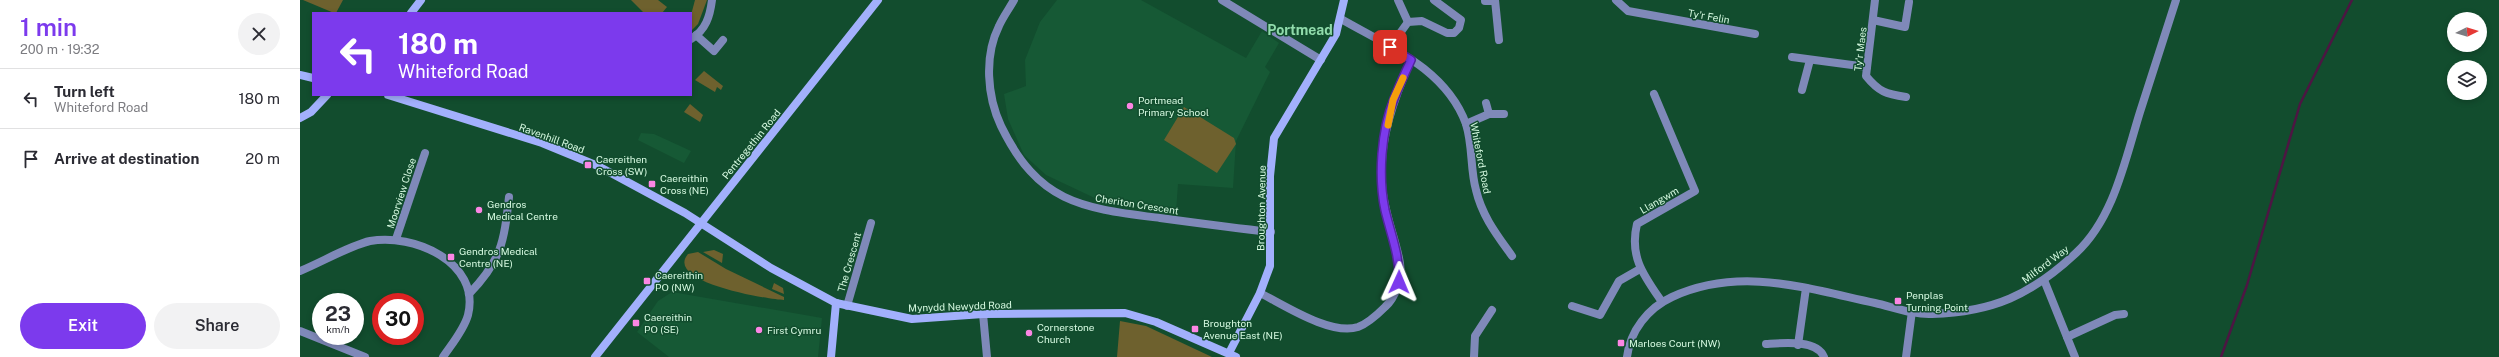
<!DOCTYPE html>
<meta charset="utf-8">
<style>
:root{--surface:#fff;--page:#f2f2f3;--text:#2b2b33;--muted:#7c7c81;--line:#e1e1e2;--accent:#7c3aed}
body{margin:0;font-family:"Public Sans",sans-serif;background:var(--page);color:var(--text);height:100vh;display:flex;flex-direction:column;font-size:15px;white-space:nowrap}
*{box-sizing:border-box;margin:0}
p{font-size:13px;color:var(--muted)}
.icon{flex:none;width:22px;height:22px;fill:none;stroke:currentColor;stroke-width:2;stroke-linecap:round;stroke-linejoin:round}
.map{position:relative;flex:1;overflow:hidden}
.drawer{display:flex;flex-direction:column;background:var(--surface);width:300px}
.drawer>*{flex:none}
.hud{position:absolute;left:12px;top:12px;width:380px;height:84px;border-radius:0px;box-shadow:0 2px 6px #0003;background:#7c3aed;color:#fff;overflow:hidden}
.needle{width:26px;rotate:85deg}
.controls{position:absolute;left:2147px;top:12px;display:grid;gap:8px}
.controls a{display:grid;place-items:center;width:40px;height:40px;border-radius:50%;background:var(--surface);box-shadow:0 2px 6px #0003;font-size:20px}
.speed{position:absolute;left:12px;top:293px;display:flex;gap:8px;font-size:20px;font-weight:700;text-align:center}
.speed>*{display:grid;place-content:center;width:52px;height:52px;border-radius:50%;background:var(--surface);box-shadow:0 2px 6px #0003;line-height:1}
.speed small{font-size:10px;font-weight:400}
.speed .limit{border:6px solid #d22;background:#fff;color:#111}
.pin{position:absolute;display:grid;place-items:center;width:34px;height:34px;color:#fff;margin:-17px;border-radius:8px;box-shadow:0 2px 6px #0006}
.me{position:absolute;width:44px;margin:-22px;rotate:1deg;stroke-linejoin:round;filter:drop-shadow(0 0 3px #0008)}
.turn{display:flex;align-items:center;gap:14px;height:84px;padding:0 20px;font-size:18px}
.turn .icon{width:52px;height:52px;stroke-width:2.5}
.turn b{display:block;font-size:28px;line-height:34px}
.round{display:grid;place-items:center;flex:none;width:42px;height:42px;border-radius:21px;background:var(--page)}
.summary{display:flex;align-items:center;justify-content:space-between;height:68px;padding:0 20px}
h1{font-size:24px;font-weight:600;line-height:30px;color:var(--accent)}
.primary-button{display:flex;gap:8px;margin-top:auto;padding:8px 20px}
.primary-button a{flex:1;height:46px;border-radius:24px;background:var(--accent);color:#fff;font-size:16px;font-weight:600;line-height:46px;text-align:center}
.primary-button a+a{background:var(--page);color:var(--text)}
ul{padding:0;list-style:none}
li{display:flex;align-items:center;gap:12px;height:60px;padding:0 20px;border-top:1px solid var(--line)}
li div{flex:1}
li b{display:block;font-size:15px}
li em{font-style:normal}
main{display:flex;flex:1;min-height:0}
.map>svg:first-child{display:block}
.built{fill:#165935}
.green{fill:#6e612e}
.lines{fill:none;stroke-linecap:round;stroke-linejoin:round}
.stream{stroke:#4d1643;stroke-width:2.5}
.street{stroke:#7f89b9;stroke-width:8}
.secondary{stroke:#a2b0fc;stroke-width:8}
.route-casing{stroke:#51269a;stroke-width:10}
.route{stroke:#7c3aed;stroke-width:7}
.slow{stroke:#f59e0b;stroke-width:7}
.poi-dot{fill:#fc86e4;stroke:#124d2e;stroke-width:1.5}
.labels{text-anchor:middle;stroke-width:3;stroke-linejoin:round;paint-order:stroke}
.street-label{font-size:10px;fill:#d5f9e0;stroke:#124d2e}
.poi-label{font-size:10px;fill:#d5f9e0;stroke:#124d2e;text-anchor:start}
.district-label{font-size:14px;font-weight:bold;fill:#90dbab;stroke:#124d2e}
</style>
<main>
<section class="drawer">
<div class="summary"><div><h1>1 min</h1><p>200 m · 19:32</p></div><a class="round"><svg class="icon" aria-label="close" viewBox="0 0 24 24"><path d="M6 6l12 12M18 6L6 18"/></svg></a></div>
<ul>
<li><svg class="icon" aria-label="left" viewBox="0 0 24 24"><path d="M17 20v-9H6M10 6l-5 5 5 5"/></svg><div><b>Turn left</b><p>Whiteford Road</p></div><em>180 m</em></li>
<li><svg class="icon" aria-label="arrive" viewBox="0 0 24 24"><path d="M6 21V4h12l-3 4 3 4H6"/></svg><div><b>Arrive at destination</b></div><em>20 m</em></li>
</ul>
<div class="primary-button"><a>Exit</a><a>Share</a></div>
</section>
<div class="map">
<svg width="2199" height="357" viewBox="0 0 2199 357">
<rect width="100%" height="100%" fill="#124d2e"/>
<!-- built -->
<g class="built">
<polygon points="757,0 841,0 946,58 962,31 979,43 965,67 970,72 936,141 933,188 878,184 876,212 801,201 746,175 724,155 708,119 704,94 726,86 725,60 740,22"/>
<polygon points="341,133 354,134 391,151 384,163 338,140"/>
<polygon points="372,292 522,318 518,357 369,357 337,332 358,301"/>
</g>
<!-- green -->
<g class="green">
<polygon points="3,0 43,0 36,13 34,13"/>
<polygon points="331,0 358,0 367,7 362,13 344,13"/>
<polygon points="395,0 407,0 398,24 391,31 391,15"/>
<polygon points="404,71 423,86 421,90 417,87 415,92 395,80"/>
<polygon points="390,104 403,115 400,122 384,112"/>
<polygon points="884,107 934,138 936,144 917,173 864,140"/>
<polygon points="414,250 423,254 422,263 403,252"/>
<path d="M398 252 426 269 484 297V300C466 299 364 282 388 254Z"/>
<polygon points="474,283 483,288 484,294 472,289"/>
<polygon points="820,321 846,326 912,357 817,357"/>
</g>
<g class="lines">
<!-- stream -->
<polyline class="stream" points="1921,357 1947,285 2000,104 2052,0"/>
<!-- street -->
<g class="street">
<path d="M714 0C709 9 703 17 699 26 684 56 687 96 701 126 739 204 782 208 860 218 897 223 934 228 971 232"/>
<polyline points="922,0 1021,60"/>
<polyline points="1098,0 1108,22"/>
<polyline points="1195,0 1199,40"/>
<polyline points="1316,0 1328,11 1455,34"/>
<path d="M1575 0 1566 76C1579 92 1586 94 1606 97"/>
<polyline points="1185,1 1195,1"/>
<path d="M1041 19C1088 46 1146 69 1166 124 1173 146 1170 169 1176 190 1182 216 1197 235 1212 256"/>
<polyline points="1573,20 1605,27 1609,2"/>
<polyline points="396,35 414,51 423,40"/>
<path d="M391 39C406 30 410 16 412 0"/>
<polyline points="1090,47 1108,22 1122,21 1147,33 1154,33 1159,28 1161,20 1134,0"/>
<polyline points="1492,57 1567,67"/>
<polyline points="1502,90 1510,60"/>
<path d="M1354 94 1395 191 1337 224C1329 257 1344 276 1362 302"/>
<polyline points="1186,103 1189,114"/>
<polyline points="1166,124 1189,114 1204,114"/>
<polyline points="96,239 125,153"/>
<path d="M0 271C20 263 51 245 70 241 113 233 181 262 168 315 164 330 151 345 143 357"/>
<polyline points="1744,280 1775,357"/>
<path d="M960 293C984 305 1031 336 1058 327 1069 323 1078 314 1085 307 1096 297 1102 278 1100 263 1095 235 1083 211 1082 183 1079 139 1094 98 1111 60"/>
<path d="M169 294C201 261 204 243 209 197"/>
<polyline points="547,306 571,223"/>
<polyline points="1272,306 1300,315 1319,281 1340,269"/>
<polyline points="683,314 687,357"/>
<polyline points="0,331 65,357"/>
<polyline points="1767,337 1815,315 1824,314"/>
<path d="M1466 344C1482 343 1517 339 1524 357"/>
<polyline points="1498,345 1506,288"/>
<polyline points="1174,357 1175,336 1192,310"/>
<path d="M1327 357C1330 331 1348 308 1372 297 1440 266 1505 288 1575 303 1593 307 1614 315 1632 314 1693 312 1731 295 1776 253 1814 218 1825 160 1840 112 1852 75 1864 37 1876 0"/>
<polyline points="1606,357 1612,311"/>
</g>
<!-- secondary -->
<g class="secondary">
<polyline points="111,13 121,0"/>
<polyline points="0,75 13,78"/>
<polyline points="88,95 242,143 298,166 385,213 471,268 536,303 612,319 683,314 825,313 856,322 936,357"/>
<polyline points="0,118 11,112 27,95"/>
<polyline points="929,353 960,293 970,266 970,176 974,138 1036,34 1044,0"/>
<polyline points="295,357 578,0"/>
<polyline points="531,357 536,303"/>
</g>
</g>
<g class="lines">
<defs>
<path id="route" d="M1090 47 1111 60C1105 73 1099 86 1094 99 1081 131 1078 177 1085 210 1091 235 1100 256 1099 282"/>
</defs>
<!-- route casing -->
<use href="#route" class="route-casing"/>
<!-- route -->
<use href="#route" class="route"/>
<!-- slow -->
<polyline class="slow" points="1088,125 1093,100 1103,78"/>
</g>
<!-- markers -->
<g class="poi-dot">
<circle cx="830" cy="106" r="4"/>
<rect x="284" y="161" width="8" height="8" rx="2"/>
<rect x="348" y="180" width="8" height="8" rx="2"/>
<circle cx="179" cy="210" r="4"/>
<rect x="147" y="253" width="8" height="8" rx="2"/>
<rect x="343" y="277" width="8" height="8" rx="2"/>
<rect x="1594" y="297" width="8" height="8" rx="2"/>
<rect x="332" y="319" width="8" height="8" rx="2"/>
<rect x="891" y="325" width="8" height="8" rx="2"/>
<circle cx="459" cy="330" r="4"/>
<circle cx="729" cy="333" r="4"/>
<rect x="1317" y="339" width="8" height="8" rx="2"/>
</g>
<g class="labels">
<!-- street labels -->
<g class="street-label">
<text transform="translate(1409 16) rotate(10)" y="4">Ty'r Felin</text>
<text transform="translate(1560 49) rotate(-83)" y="4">Ty'r Maes</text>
<text transform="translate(252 138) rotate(20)" y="4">Ravenhill Road</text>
<text transform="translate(451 144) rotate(-51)" y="4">Pentregethin Road</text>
<text transform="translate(1181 158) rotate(79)" y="4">Whiteford Road</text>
<text transform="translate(101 193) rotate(-72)" y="4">Moorview Close</text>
<text transform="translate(1359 200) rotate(-30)" y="4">Llangwm</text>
<text transform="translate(837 204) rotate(9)" y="4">Cheriton Crescent</text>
<text transform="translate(961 208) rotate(-89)" y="4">Broughton Avenue</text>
<text transform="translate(549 262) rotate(-74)" y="4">The Crescent</text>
<text transform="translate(1745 264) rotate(-37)" y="4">Milford Way</text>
<text transform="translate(660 306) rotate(-2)" y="4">Mynydd Newydd Road</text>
</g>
<!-- poi labels -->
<g class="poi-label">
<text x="838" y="104">Portmead<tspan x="838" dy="12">Primary School</tspan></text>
<text x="296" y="163">Caereithen<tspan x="296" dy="12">Cross (SW)</tspan></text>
<text x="360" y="182">Caereithin<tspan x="360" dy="12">Cross (NE)</tspan></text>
<text x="187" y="208">Gendros<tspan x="187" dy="12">Medical Centre</tspan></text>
<text x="159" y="255">Gendros Medical<tspan x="159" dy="12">Centre (NE)</tspan></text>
<text x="355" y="279">Caereithin<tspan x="355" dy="12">PO (NW)</tspan></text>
<text x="1606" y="299">Penplas<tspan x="1606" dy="12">Turning Point</tspan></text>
<text x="344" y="321">Caereithin<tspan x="344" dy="12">PO (SE)</tspan></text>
<text x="903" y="327">Broughton<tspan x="903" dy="12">Avenue East (NE)</tspan></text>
<text x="737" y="331">Cornerstone<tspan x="737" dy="12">Church</tspan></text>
<text x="467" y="334">First Cymru</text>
<text x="1329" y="347">Marloes Court (NW)</text>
</g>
<!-- district labels -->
<g class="district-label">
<text x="1000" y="35">Portmead</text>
</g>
</g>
</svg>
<div class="controls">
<a><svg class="needle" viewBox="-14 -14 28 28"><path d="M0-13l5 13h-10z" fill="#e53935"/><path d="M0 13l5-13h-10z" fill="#7c7c81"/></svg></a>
<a><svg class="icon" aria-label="layers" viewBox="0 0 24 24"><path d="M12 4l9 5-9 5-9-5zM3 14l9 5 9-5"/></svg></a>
</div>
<div class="speed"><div>23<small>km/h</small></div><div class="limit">30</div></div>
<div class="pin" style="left:1090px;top:47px;background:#d93025"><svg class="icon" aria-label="arrive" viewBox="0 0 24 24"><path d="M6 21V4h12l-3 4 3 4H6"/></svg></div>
<svg class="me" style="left:1099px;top:282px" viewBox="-20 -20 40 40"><path d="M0-17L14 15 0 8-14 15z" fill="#7c3aed" stroke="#fff" stroke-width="4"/></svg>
<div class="hud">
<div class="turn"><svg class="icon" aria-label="left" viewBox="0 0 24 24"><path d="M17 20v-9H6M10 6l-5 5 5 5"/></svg><div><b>180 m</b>Whiteford Road</div></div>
</div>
</div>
</main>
